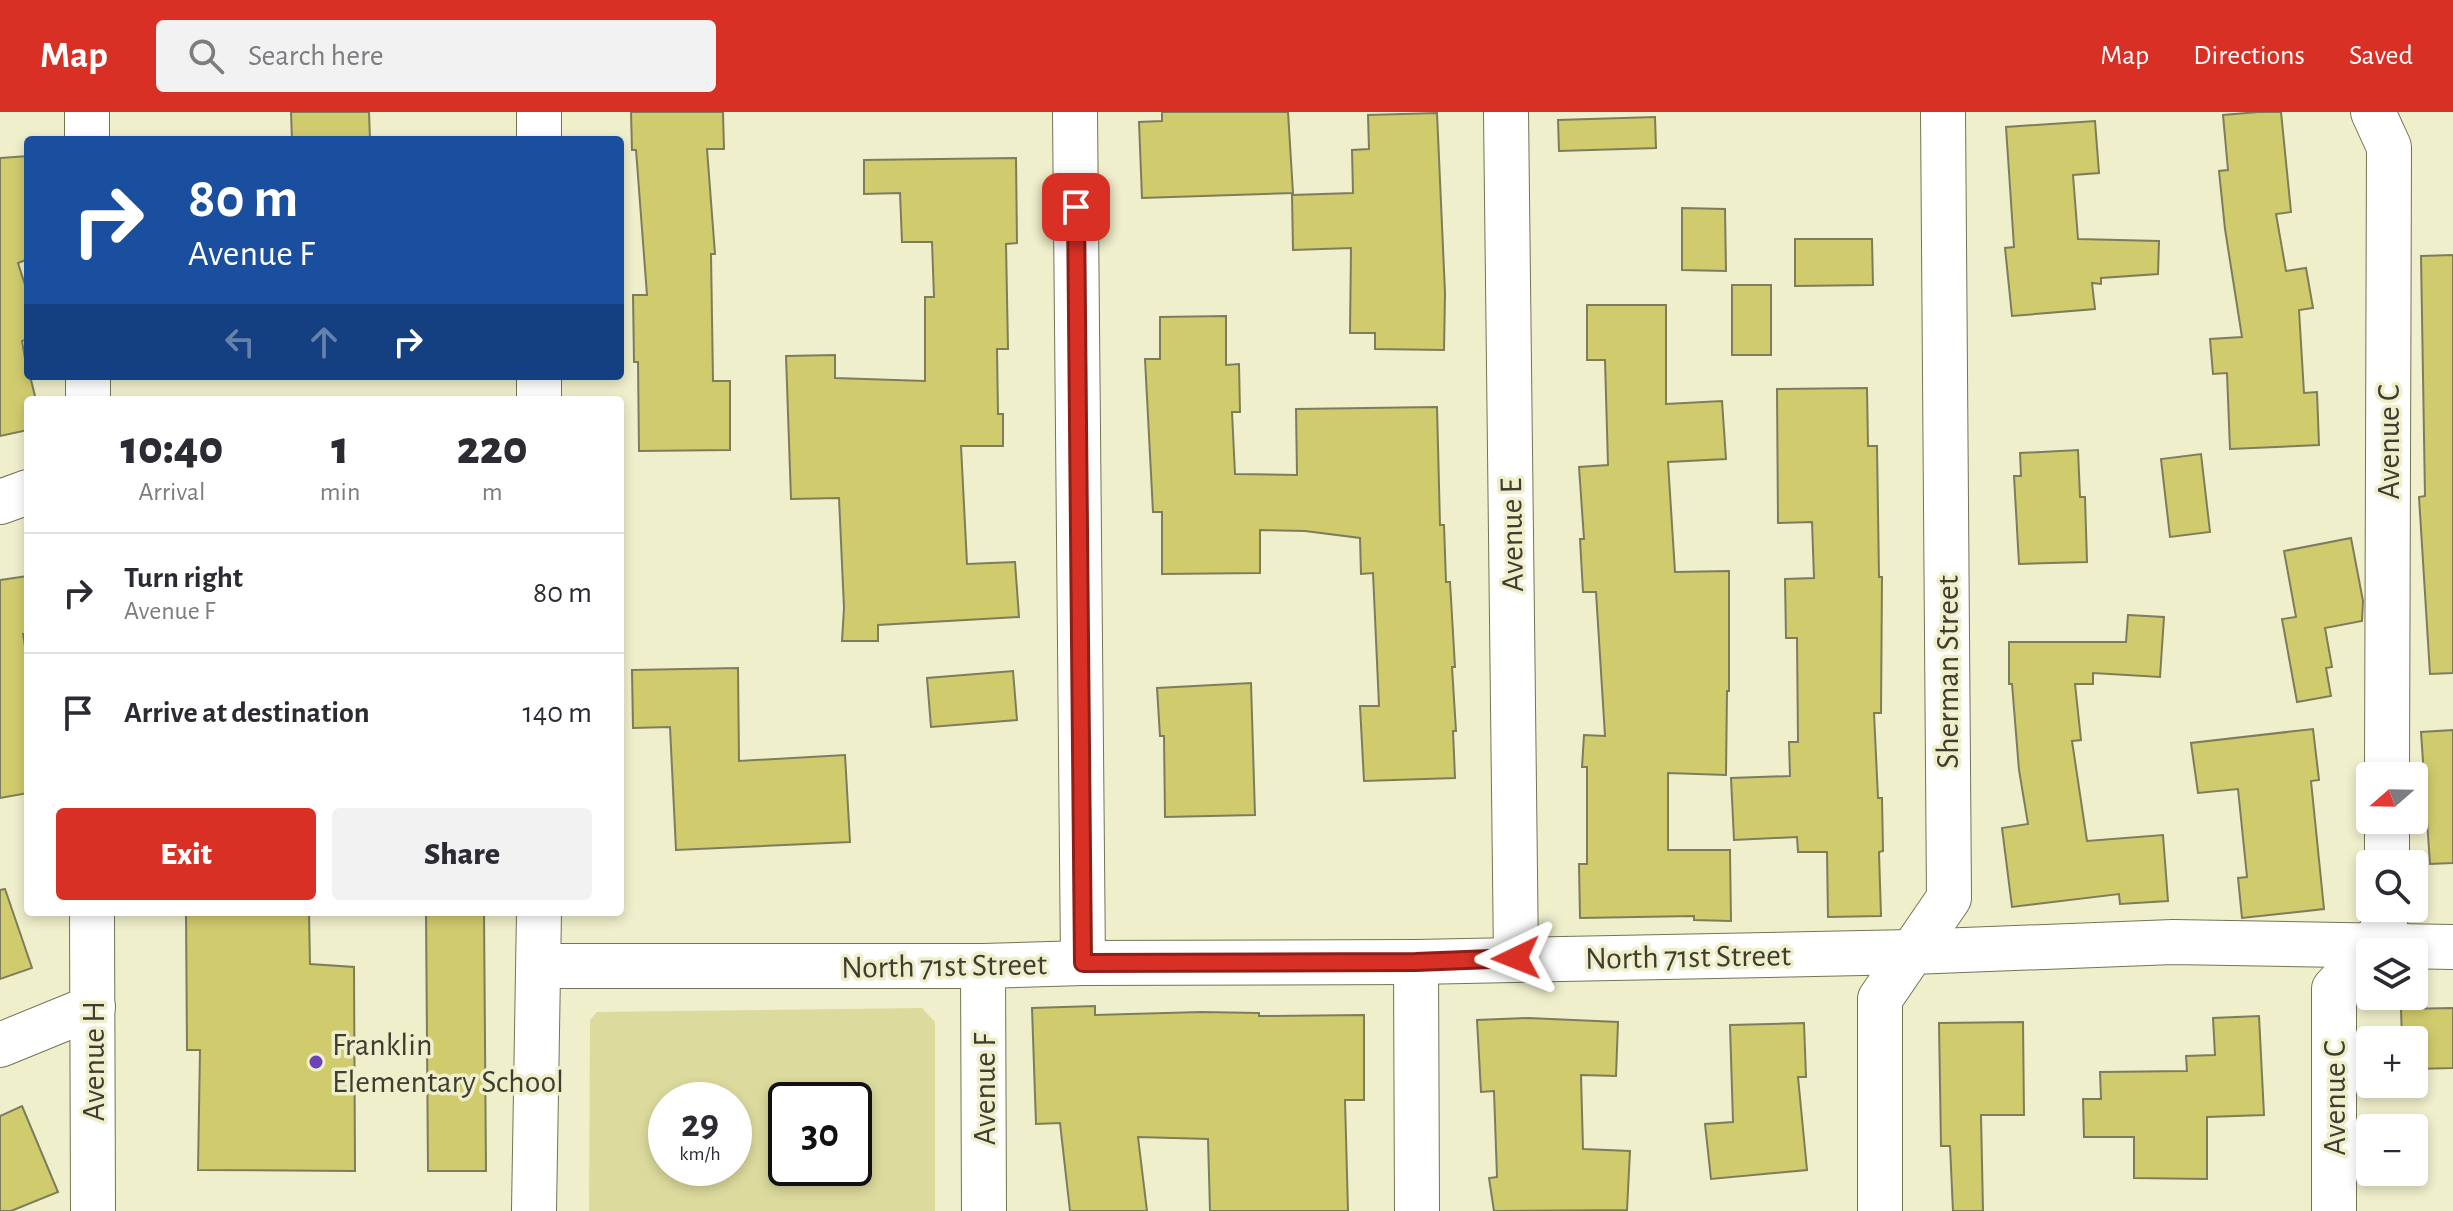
<!DOCTYPE html>
<meta charset="utf-8">
<style>
:root{--surface:#fff;--page:#f2f2f3;--text:#2b2b33;--muted:#7c7c81;--line:#e1e1e2;--accent:#d93025}
body{margin:0;font-family:"Alegreya Sans",sans-serif;background:var(--page);color:var(--text);height:100vh;display:flex;flex-direction:column;font-size:30px;white-space:nowrap}
*{box-sizing:border-box;margin:0}
p{font-size:26px;color:var(--muted)}
.icon{flex:none;width:44px;height:44px;fill:none;stroke:currentColor;stroke-width:2;stroke-linecap:round;stroke-linejoin:round}
.map{position:relative;flex:1;overflow:hidden}
.details{position:absolute;left:24px;top:284px;width:600px;height:520px;display:flex;flex-direction:column;background:var(--surface);border-radius:8px;box-shadow:0 4px 12px #0003}
.details>*{flex:none}
.top-card{position:absolute;left:24px;top:24px;width:600px;height:244px;border-radius:8px;box-shadow:0 4px 12px #0003;background:#1a4fa0;color:#fff;overflow:hidden}
.needle{width:52px;rotate:250deg}
.buttons{position:absolute;left:2356px;top:650px;display:grid;gap:16px}
.buttons a{display:grid;place-items:center;width:72px;height:72px;border-radius:8px;background:var(--surface);box-shadow:0 4px 12px #0003;font-size:40px}
.speed{position:absolute;left:648px;top:970px;display:flex;gap:16px;font-size:40px;font-weight:700;text-align:center}
.speed>*{display:grid;place-content:center;width:104px;height:104px;border-radius:50%;background:var(--surface);box-shadow:0 4px 12px #0003;line-height:1}
.speed small{font-size:20px;font-weight:400}
.speed .limit{border:4px solid #111;border-radius:12px;background:#fff;color:#111}
.pin{position:absolute;display:grid;place-items:center;width:68px;height:68px;color:#fff;margin:-34px;border-radius:16px;box-shadow:0 4px 12px #0006}
.me{position:absolute;width:88px;margin:-44px;rotate:268deg;stroke-linejoin:round;filter:drop-shadow(0 0 6px #0008)}
.turn{display:flex;align-items:center;gap:28px;height:168px;padding:0 32px;font-size:36px}
.turn .icon{width:104px;height:104px;stroke-width:2.5}
.turn b{display:block;font-size:56px;line-height:68px}
.lanes{display:flex;align-items:center;height:76px;padding:0 32px;background:#0003;justify-content:center;gap:40px;direction:ltr}
.lanes .off{opacity:.35}
.eta{display:flex;justify-content:space-evenly;align-items:center;height:136px;text-align:center}
.eta b{font-size:48px;font-weight:800;line-height:56px}
.cta{display:flex;gap:16px;margin-top:auto;padding:16px 32px}
.cta a{flex:1;height:92px;border-radius:8px;background:var(--accent);color:#fff;font-size:32px;font-weight:800;line-height:92px;text-align:center}
.cta a+a{background:var(--page);color:var(--text)}
ul{padding:0;list-style:none}
li{display:flex;align-items:center;gap:24px;height:120px;padding:0 32px;border-top:2px solid var(--line)}
li div{flex:1}
li b{display:block;font-size:30px}
li em{font-style:normal}
header{display:flex;align-items:center;gap:48px;box-sizing:border-box;height:112px;padding:0 40px;background:var(--accent);color:#fff}
header strong{font-size:38px}
nav{display:flex;gap:44px;margin-inline-start:auto;font-size:28px}
.search{width:560px;height:72px;background:var(--page);display:flex;align-items:center;gap:20px;box-sizing:border-box;padding:0 28px;border-radius:8px;color:var(--muted);font-size:30px}
.map>svg:first-child{display:block}
.green{fill:#dcda9c;fill-rule:evenodd}
.building{fill:#d0cb6d;stroke:#7d7d5e;stroke-width:2}
.lines{fill:none;stroke-linecap:round;stroke-linejoin:round}
.minor-casing{stroke:#747455;stroke-width:46}
.minor{stroke:#fff;stroke-width:44}
.route-casing{stroke:#8d1f18;stroke-width:20}
.route{stroke:#d93025;stroke-width:14}
.poi-dot{fill:#6c41b9;stroke:#efefcc;stroke-width:3}
.labels{text-anchor:middle;stroke-width:7;stroke-linejoin:round;paint-order:stroke}
.street-label{font-size:32px;fill:#3e3d30;stroke:#efefcc}
.poi-label{font-size:32px;fill:#3e3d30;stroke:#efefcc;text-anchor:start}
</style>
<header>
<strong>Map</strong>
<div class="search"><svg class="icon" aria-label="search" viewBox="0 0 24 24"><circle cx="10" cy="10" r="6"/><path d="M15 15l6 6"/></svg>Search here</div>
<nav><a>Map</a><a>Directions</a><a>Saved</a></nav>
</header>
<div class="map">
<svg width="2453" height="1099" viewBox="0 0 2453 1099">
<rect width="100%" height="100%" fill="#efefcc"/>
<!-- green -->
<path class="green" d="M922 896 935 910V1099H589L590 908 597 900ZM666 988H734V1056H666ZM854 988V1056H786V988Z"/>
<!-- building -->
<g class="building">
<polygon points="291,0 369,0 370,28 292,28"/>
<polygon points="631,0 723,0 724,37 707,37 715,142 711,142 713,269 730,269 730,338 639,339 638,250 634,250 633,183 647,183 636,38 632,38"/>
<polygon points="1162,0 1288,0 1293,81 1142,86 1139,10 1162,9"/>
<polygon points="2258,0 2281,0 2291,100 2276,102 2286,159 2306,156 2313,196 2299,198 2304,281 2317,280 2319,333 2230,337 2227,261 2213,262 2210,227 2242,225 2225,117 2219,59 2228,58 2223,3"/>
<polygon points="1437,1 1445,181 1444,238 1375,237 1375,221 1350,221 1351,136 1293,138 1292,83 1353,81 1352,38 1369,37 1368,3"/>
<polygon points="1655,5 1656,36 1559,39 1558,8"/>
<polygon points="2095,9 2099,61 2073,63 2078,127 2159,129 2158,162 2101,166 2101,172 2092,171 2095,197 2012,204 2005,136 2014,135 2006,15"/>
<polygon points="28,44 28,147 18,151 28,182 28,227 22,229 28,264 30,264 36,288 28,288 28,318 0,324 0,46"/>
<polygon points="1016,46 1017,131 1006,132 1008,237 997,237 998,302 1003,302 1003,334 961,334 967,452 1015,450 1019,505 878,513 878,529 842,529 844,496 839,386 791,387 786,244 835,243 835,266 925,269 925,185 934,185 932,130 902,130 900,81 864,82 864,48"/>
<polygon points="1682,96 1725,97 1726,159 1682,158"/>
<polygon points="1795,127 1872,127 1873,173 1795,174"/>
<polygon points="2453,143 2453,561 2430,562 2419,385 2425,384 2421,144"/>
<rect x="1732" y="173" width="39" height="70"/>
<polygon points="1587,193 1666,193 1666,292 1722,289 1726,347 1668,350 1675,460 1729,459 1729,579 1727,579 1726,663 1668,661 1668,738 1730,738 1731,809 1694,808 1694,804 1580,806 1579,752 1587,752 1587,655 1582,655 1584,623 1605,624 1596,480 1583,480 1580,427 1584,427 1579,355 1608,353 1605,248 1587,248"/>
<polygon points="1226,204 1226,253 1239,252 1240,300 1232,300 1235,362 1297,363 1296,297 1437,295 1440,413 1444,413 1446,470 1450,470 1455,555 1452,555 1456,619 1453,619 1455,666 1364,669 1360,594 1379,594 1373,461 1361,462 1360,426 1305,419 1260,418 1260,461 1162,462 1162,400 1153,400 1145,247 1160,247 1160,205"/>
<polygon points="1867,276 1868,334 1877,334 1879,465 1882,465 1881,601 1874,601 1878,686 1882,686 1883,739 1879,740 1881,804 1828,805 1827,740 1798,740 1797,725 1734,728 1731,666 1790,664 1789,630 1798,630 1797,526 1786,526 1785,467 1814,466 1812,410 1778,411 1777,277"/>
<polygon points="2078,338 2080,385 2085,385 2087,450 2019,452 2014,364 2021,364 2020,341"/>
<polygon points="2201,342 2210,420 2170,425 2161,347"/>
<polygon points="2351,426 2363,489 2362,509 2325,516 2332,555 2326,556 2331,584 2297,590 2282,507 2296,505 2284,439"/>
<polygon points="28,464 28,522 23,522 28,552 28,681 0,686 0,468"/>
<polygon points="2128,503 2164,505 2160,565 2093,561 2093,572 2075,572 2081,628 2072,629 2087,729 2163,723 2168,789 2120,792 2119,782 2012,795 2002,716 2028,712 2019,658 2012,572 2009,572 2009,530 2126,530"/>
<polygon points="738,556 739,649 845,643 850,730 676,738 670,615 633,616 632,558"/>
<polygon points="1013,559 1017,608 931,615 927,566"/>
<polygon points="1251,571 1255,703 1165,705 1164,624 1160,624 1157,576"/>
<polygon points="2313,617 2319,668 2311,669 2324,797 2242,806 2238,766 2247,765 2238,677 2198,681 2191,631"/>
<polygon points="2453,618 2453,751 2430,752 2421,620"/>
<polygon points="5,777 32,856 0,867 0,778"/>
<polygon points="186,800 309,800 310,852 354,855 355,1059 198,1058 200,938 187,938"/>
<polygon points="426,800 484,800 486,1059 428,1059"/>
<polygon points="1095,894 1095,903 1201,900 1259,901 1259,904 1364,903 1364,988 1345,988 1348,1099 1210,1099 1208,1027 1138,1025 1147,1099 1070,1099 1060,1011 1036,1012 1032,896"/>
<polygon points="2453,896 2453,956 2415,957 2414,928 2402,928 2401,897"/>
<polygon points="2259,904 2264,1003 2207,1005 2207,1067 2134,1066 2134,1025 2084,1025 2083,987 2101,987 2100,960 2187,959 2186,944 2215,943 2213,906"/>
<polygon points="1528,906 1618,910 1616,964 1581,963 1583,1037 1630,1039 1627,1098 1494,1099 1489,1066 1497,1065 1494,979 1481,980 1477,908"/>
<polygon points="2023,910 2024,1003 1981,1003 1983,1099 1953,1099 1950,1034 1941,1034 1939,911"/>
<polygon points="1804,911 1806,965 1798,965 1807,1058 1711,1067 1705,1012 1733,1010 1730,913"/>
<polygon points="22,994 58,1080 11,1099 0,1099 0,1004"/>
</g>
<g class="lines">
<defs>
<g id="minor">
<polyline points="87,0 87,28"/>
<polyline points="1075,0 1083,851"/>
<polyline points="1506,0 1516,846"/>
<polyline points="2373,0 2389,35 2387,664"/>
<polyline points="539,28 539,0"/>
<polyline points="88,264 88,288"/>
<polyline points="539,288 539,264"/>
<polyline points="0,390 28,380"/>
<polyline points="2387,752 2387,708"/>
<polyline points="92,800 93,1099"/>
<polyline points="1416,850 1417,1099"/>
<polyline points="539,854 983,854 1083,851 1416,850 1912,840 2173,830 2453,835"/>
<polyline points="983,854 984,1099"/>
<polyline points="0,933 93,895"/>
<polyline points="534,1099 539,800"/>
<polyline points="1880,1099 1880,887 1949,786 1943,0"/>
<path d="M2334 1099V877C2353 855 2387 827 2387 796"/>
</g>
</defs>
<!-- minor casing -->
<use href="#minor" class="minor-casing"/>
<!-- minor -->
<use href="#minor" class="minor"/>
</g>
<g class="lines">
<defs>
<polyline id="route" points="1076,95 1083,851 1416,850 1516,846"/>
</defs>
<!-- route casing -->
<use href="#route" class="route-casing"/>
<!-- route -->
<use href="#route" class="route"/>
</g>
<!-- markers -->
<circle class="poi-dot" cx="316" cy="950" r="8"/>
<g class="labels">
<!-- street labels -->
<g class="street-label">
<text transform="translate(2388 330) rotate(-90)" y="11">Avenue C</text>
<text transform="translate(1511 423) rotate(-91)" y="11">Avenue E</text>
<text transform="translate(1947 560) rotate(-90)" y="11">Sherman Street</text>
<text transform="translate(1688 844) rotate(-1)" y="11">North 71st Street</text>
<text transform="translate(944 853) rotate(-1)" y="11">North 71st Street</text>
<text transform="translate(93 949) rotate(-90)" y="11">Avenue H</text>
<text transform="translate(984 977) rotate(-90)" y="11">Avenue F</text>
<text transform="translate(2334 986) rotate(-90)" y="11">Avenue C</text>
</g>
<!-- poi labels -->
<g class="poi-label">
<text x="332" y="943">Franklin<tspan x="332" dy="37">Elementary School</tspan></text>
</g>
</g>
</svg>
<div class="buttons">
<a><svg class="needle" viewBox="-14 -14 28 28"><path d="M0-13l5 13h-10z" fill="#e53935"/><path d="M0 13l5-13h-10z" fill="#7c7c81"/></svg></a>
<a><svg class="icon" aria-label="search" viewBox="0 0 24 24"><circle cx="10" cy="10" r="6"/><path d="M15 15l6 6"/></svg></a>
<a><svg class="icon" aria-label="layers" viewBox="0 0 24 24"><path d="M12 4l9 5-9 5-9-5zM3 14l9 5 9-5"/></svg></a>
<a>+</a>
<a>−</a>
</div>
<div class="speed"><div>29<small>km/h</small></div><div class="limit">30</div></div>
<div class="pin" style="left:1076px;top:95px;background:#d93025"><svg class="icon" aria-label="arrive" viewBox="0 0 24 24"><path d="M6 21V4h12l-3 4 3 4H6"/></svg></div>
<svg class="me" style="left:1516px;top:846px" viewBox="-20 -20 40 40"><path d="M0-17L14 15 0 8-14 15z" fill="#d93025" stroke="#fff" stroke-width="4"/></svg>
<div class="top-card">
<div class="turn"><svg class="icon" aria-label="right" viewBox="0 0 24 24"><path d="M7 20v-9h11M14 6l5 5-5 5"/></svg><div><b>80 m</b>Avenue F</div></div>
<div class="lanes"><svg class="icon off" aria-label="left" viewBox="0 0 24 24"><path d="M17 20v-9H6M10 6l-5 5 5 5"/></svg><svg class="icon off" aria-label="ahead" viewBox="0 0 24 24"><path d="M12 20V5M6 11l6-6 6 6"/></svg><svg class="icon" aria-label="right" viewBox="0 0 24 24"><path d="M7 20v-9h11M14 6l5 5-5 5"/></svg></div>
</div>
<section class="details">
<div class="eta">
<div><b>10:40</b><p>Arrival</p></div>
<div><b>1</b><p>min</p></div>
<div><b>220</b><p>m</p></div>
</div>
<ul>
<li><svg class="icon" aria-label="right" viewBox="0 0 24 24"><path d="M7 20v-9h11M14 6l5 5-5 5"/></svg><div><b>Turn right</b><p>Avenue F</p></div><em>80 m</em></li>
<li><svg class="icon" aria-label="arrive" viewBox="0 0 24 24"><path d="M6 21V4h12l-3 4 3 4H6"/></svg><div><b>Arrive at destination</b></div><em>140 m</em></li>
</ul>
<div class="cta"><a>Exit</a><a>Share</a></div>
</section>
</div>
